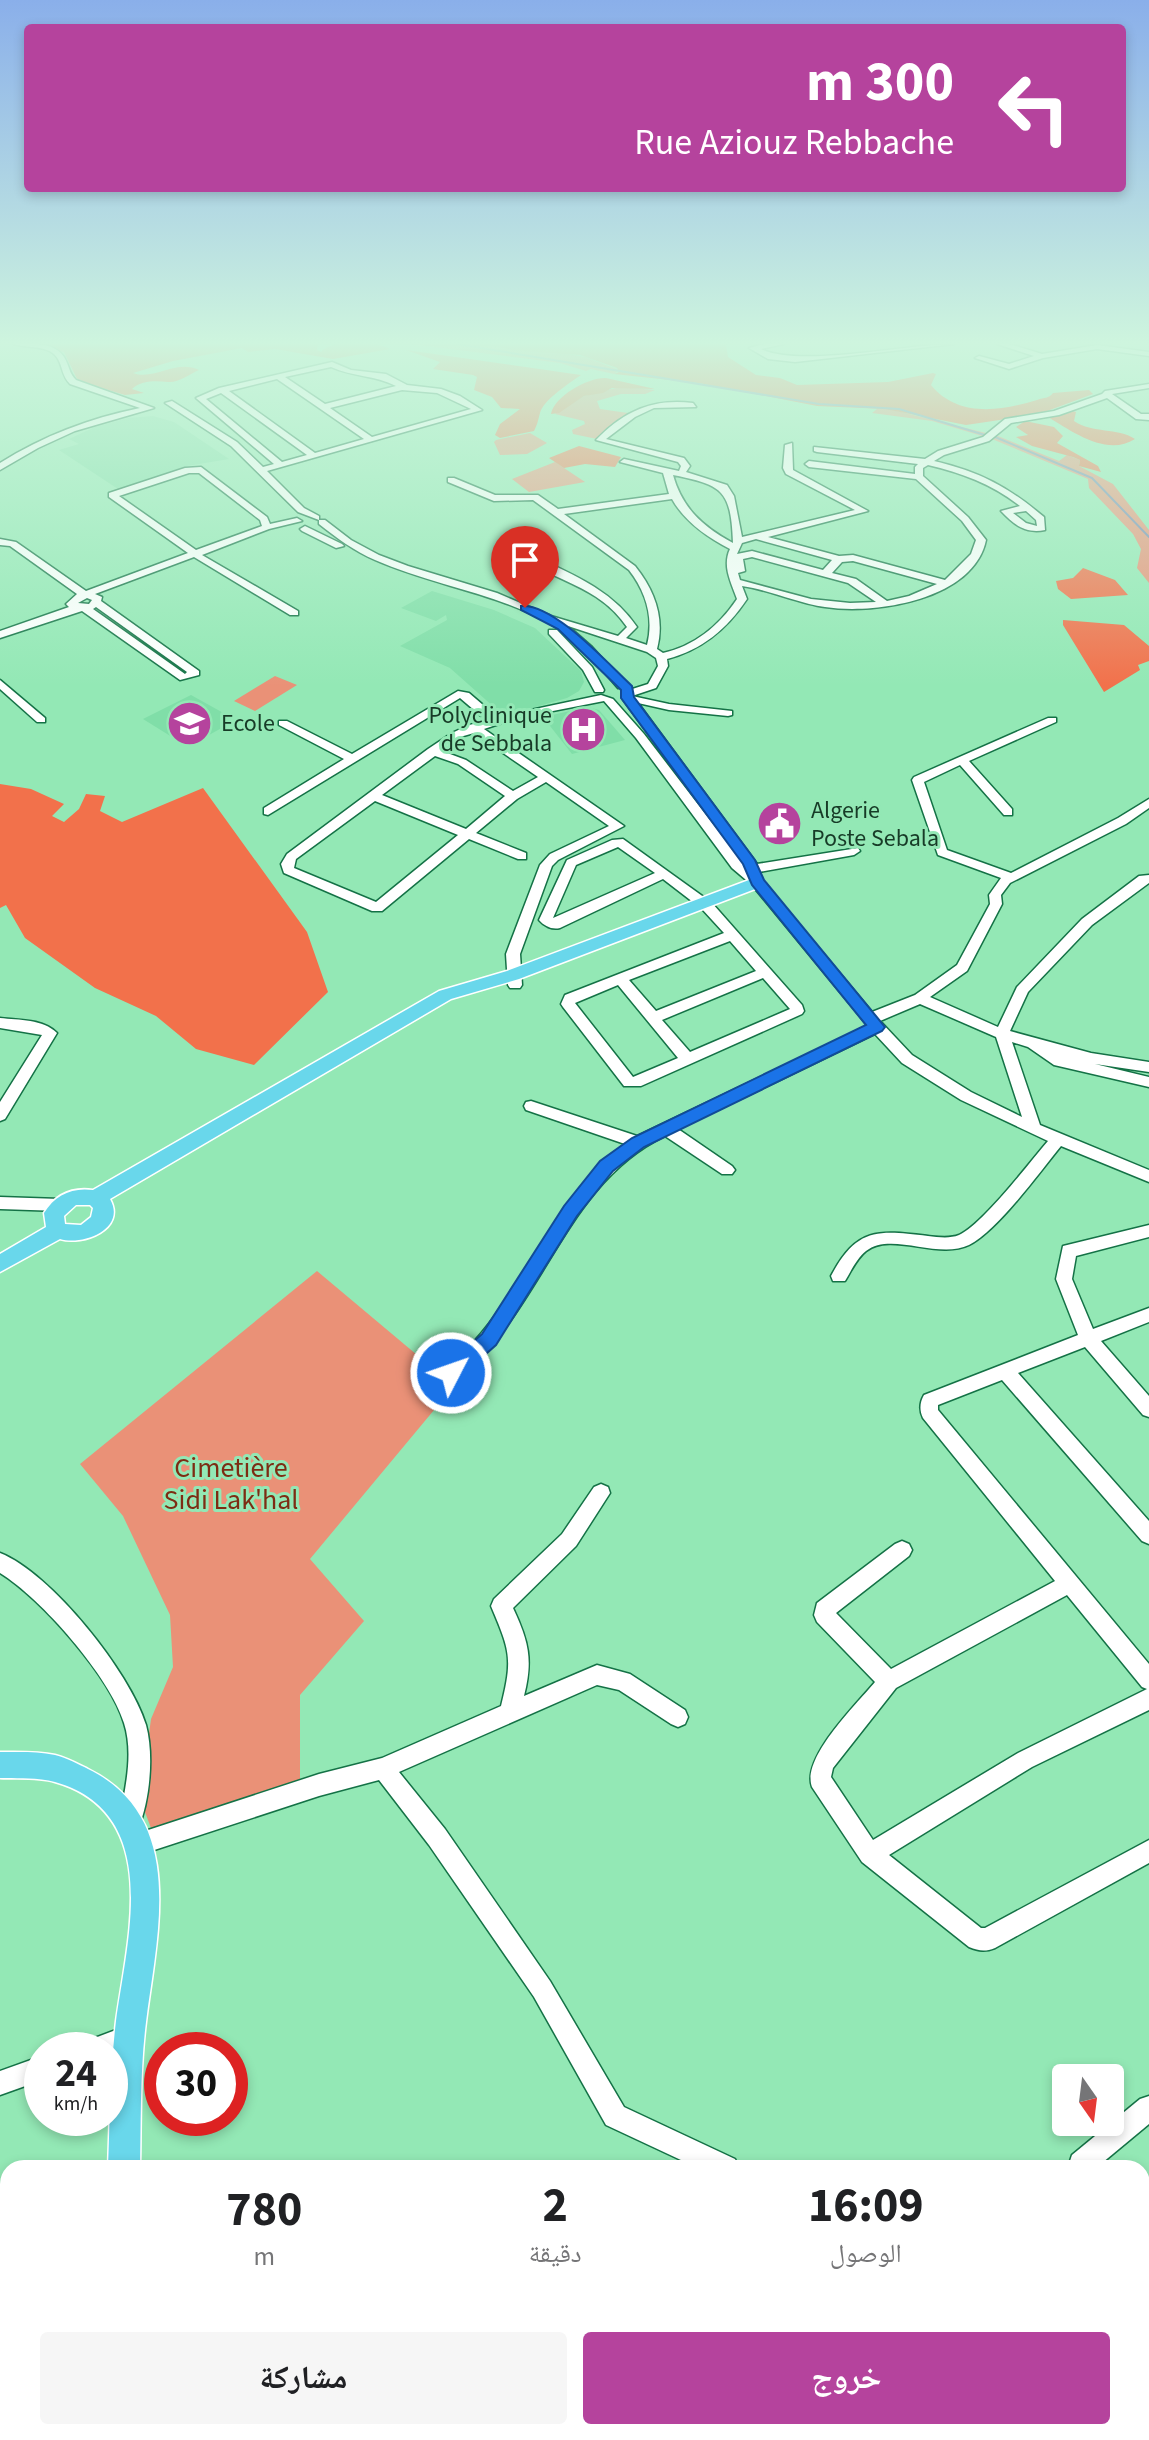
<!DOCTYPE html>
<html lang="ar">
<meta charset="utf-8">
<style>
:root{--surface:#fff;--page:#f6f6f6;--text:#202124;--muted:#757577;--accent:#b5439d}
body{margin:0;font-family:"Source Sans 3","Noto Naskh Arabic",sans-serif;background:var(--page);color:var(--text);direction:rtl;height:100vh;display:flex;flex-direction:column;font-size:30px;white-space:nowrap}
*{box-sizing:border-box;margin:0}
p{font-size:26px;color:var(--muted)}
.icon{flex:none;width:44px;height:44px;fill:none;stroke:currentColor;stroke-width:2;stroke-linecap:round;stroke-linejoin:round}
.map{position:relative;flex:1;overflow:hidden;direction:ltr}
.sheet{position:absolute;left:0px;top:2160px;width:1150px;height:280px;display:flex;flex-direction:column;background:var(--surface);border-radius:24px 24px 0 0;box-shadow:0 4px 12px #0003;direction:rtl}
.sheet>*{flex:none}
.hud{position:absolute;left:24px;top:24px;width:1102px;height:168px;border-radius:8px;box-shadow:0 4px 12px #0003;direction:rtl;background:#b5439d;color:#fff;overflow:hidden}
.needle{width:52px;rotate:166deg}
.tools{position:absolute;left:1052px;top:2064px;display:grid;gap:16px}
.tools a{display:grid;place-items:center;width:72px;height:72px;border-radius:8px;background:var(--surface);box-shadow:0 4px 12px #0003;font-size:40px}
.speed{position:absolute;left:24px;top:2032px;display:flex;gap:16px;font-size:40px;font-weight:700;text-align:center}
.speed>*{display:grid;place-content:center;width:104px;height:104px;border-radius:50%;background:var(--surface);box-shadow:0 4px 12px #0003;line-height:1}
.speed small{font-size:20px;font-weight:400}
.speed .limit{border:12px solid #d22;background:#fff;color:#111}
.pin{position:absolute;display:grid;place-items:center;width:68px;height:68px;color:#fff;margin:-82px -34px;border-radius:50% 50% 50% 0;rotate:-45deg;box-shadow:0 0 8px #0007}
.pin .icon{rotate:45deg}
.me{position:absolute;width:88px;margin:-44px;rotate:49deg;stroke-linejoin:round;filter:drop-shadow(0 0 6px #0008)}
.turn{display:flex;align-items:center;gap:28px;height:168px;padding:0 40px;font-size:36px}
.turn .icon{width:104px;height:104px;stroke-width:2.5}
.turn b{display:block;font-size:56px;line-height:68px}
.eta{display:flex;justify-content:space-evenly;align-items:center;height:136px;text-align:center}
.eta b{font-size:48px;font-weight:700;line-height:56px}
.cta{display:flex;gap:16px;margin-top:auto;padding:16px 40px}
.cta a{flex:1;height:92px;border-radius:8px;background:var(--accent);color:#fff;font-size:32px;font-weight:700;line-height:92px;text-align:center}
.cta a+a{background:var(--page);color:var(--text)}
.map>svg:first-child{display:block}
.built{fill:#80dea8}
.green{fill:#ea9177}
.forest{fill:#f2714b}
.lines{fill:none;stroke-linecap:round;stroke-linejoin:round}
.stream{stroke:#7687b2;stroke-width:2}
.minor-casing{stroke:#147246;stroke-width:3}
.major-casing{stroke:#fff;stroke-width:3}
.minor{fill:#fff;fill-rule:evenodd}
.major{fill:#69d7eb;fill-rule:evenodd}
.route{fill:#1a73e8;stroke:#114b97;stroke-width:2}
.labels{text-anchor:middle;stroke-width:6;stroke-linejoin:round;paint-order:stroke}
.far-poi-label{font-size:24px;fill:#173b27;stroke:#93e8b5;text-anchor:start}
.park-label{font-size:28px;fill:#7d2c13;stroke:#93e8b5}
</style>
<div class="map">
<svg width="1149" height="2440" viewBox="0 0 1149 2440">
<rect width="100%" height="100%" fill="#93e8b5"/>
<!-- built -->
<g class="built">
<polygon points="153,416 174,422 229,459 187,466 118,489 59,450 79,444 69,439 95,427 128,418"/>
<polygon points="432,591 494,610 535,628 581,671 584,682 579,691 567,698 504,716 450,668 400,646 447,620 446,615 436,621 401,608"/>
<polygon points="191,695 236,720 191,745 180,742 143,719"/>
<polygon points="588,707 599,710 625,740 572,754 543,717"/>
</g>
<!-- green -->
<g class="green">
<polygon points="411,344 484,344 511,350 545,350 585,357 619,370 614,374 591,369 586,371 560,363"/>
<polygon points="620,387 655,390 645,394 621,394 597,401 600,409 628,413 597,439 573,434 572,430 585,424 584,421 555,414 584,396"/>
<polygon points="885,408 998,436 1059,461 1067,455 1080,460 1079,466 1113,484 1149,530 1149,583 1137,568 1141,549 1133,534 1089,488 1088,479 992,439 932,421 872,413 877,409"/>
<polygon points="530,433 547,443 527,454 500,455 494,442 496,440"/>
<polygon points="555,462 585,482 529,492 512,479"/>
<polygon points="275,676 297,685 255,711 234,701"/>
<polygon points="317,1271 454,1386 310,1559 364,1621 300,1695 300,1785 151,1828 140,1799 151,1719 173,1667 170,1615 123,1516 80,1464"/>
</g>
<!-- forest -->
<g class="forest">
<path d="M30 344H318L317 350 321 352C332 339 375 341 390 349L333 359 275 349 248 352 242 348 173 361 133 373C154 381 176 359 199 370 190 374 178 383 168 382 156 381 142 380 132 389L144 393 125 395 78 381 64 352Z"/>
<path d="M484 344H726L728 357 756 375 780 378 797 385 888 382 933 373 936 374 931 385C958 418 1001 411 1037 400 1045 397 1048 399 1053 393L1089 390 1093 394 1039 414 966 425 885 409 817 406 698 383 614 374 619 372 617 368 580 355 511 350Z"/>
<path d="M406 350 581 375C571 382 543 400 540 413 538 420 538 423 534 431L500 438 495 435 500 424 520 409 501 408 492 397 474 390 477 377 473 375 433 369 440 362Z"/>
<path d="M606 378 655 389 612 388 603 393 584 396 559 413 551 414C554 396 589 377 606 378Z"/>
<path d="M1069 410 1076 412 1074 421C1093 434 1117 427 1135 439 1107 457 1073 432 1048 417Z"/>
<polygon points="1025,421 1054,427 1063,436 1057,443 1098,466 1101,472 1079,466 1080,460 1073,457 1032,446 1016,437 1028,435 1016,427"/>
<polygon points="579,446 621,457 615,467 585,464 564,468 549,458"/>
<polygon points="1083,568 1115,580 1128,595 1071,599 1058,589 1056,581 1073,578"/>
<polygon points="1063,620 1124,625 1149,646 1149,661 1138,665 1140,670 1104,692 1063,625"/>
<polygon points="0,784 31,789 64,804 52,816 64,822 79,809 86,794 105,796 100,811 122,822 203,788 307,932 328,992 254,1065 196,1049 156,1016 95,988 25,938 6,905 0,908"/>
</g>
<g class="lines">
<!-- stream -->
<g class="stream">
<polyline points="457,344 819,404 899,409 985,435"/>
<polyline points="995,437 1092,478 1149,537"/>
</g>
<defs>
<g id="minor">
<path d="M14 344C33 344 59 341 67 363 70 370 70 374 76 380L154 408 75 431 38 448 0 470V463C43 436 90 418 140 408L70 384C62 376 63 368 58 359 50 344 27 349 14 344Z"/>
<path d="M764 344H784L761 349C799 368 906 344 954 344L795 362 768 359 749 348Z"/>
<polygon points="997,344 1009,344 1042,354 1097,345 1149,352 1149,356 1097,349 1043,358 1009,369 975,358 979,356 1009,364 1034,356"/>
<path d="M332 362 351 370 386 374 407 385 441 389 460 396 482 410 267 471 304 508 319 516V520H325L351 540 379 555 408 566 497 593 551 616 618 636 627 627C598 584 553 582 517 554L525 552C567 572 611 588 637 627L626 638 647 645C654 618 646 592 629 570L533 500 494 501 448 482V478H454L495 495H538L558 509 669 494 663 473 620 462 624 459 679 471 681 466 678 462 596 440C624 411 653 398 693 403L696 407 654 408 635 417 606 439 684 458 690 466 686 472 727 485 734 496 742 537 855 510 786 474 783 468 785 445 792 443 793 470 868 511 768 537 839 556 853 555 945 580 971 554 976 540 962 521 916 479 809 467 805 464 809 461 915 474V467L918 464 817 452 814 451V447L925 459 938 451 983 437 1005 419 1054 411 1102 394 1105 391 1149 384V388L1112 394 1141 414H1149V420L1136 419 1107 398 1059 415 1011 423 989 441 944 455 934 461C981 472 1008 487 1044 517L1045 530C1026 534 1014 525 1001 511L1020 506C992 484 962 473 928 465L923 468V476L968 517 986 540C974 599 877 615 825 607 797 603 770 590 742 586L747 599C727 629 702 650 667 659L668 666 656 688 632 696 669 704 732 711V715L728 716 669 710 638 703 757 864 858 848 860 851 854 855 759 872 760 878 872 1012 915 995 957 965 990 904 989 895 1001 878 938 855 912 780 914 777 1048 718H1056V722L969 761 1012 809V815H1004L960 765 924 782 947 850 1011 873 1118 818 1149 799V808L1126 824 1010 883 1001 895 1002 904 967 971 930 997 998 1027 1017 987 1082 919 1139 876 1149 875V883L1092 925 1028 992 1010 1031 1091 1053 1149 1062V1072L1095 1064 1149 1077V1087L1054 1065 1028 1047 1012 1042 1040 1125 1149 1170V1182L1061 1146C1039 1173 998 1230 969 1245 938 1260 891 1231 866 1251 857 1258 851 1271 845 1281H833L831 1276C857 1227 878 1230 928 1236 938 1237 949 1239 959 1235 983 1224 1029 1163 1048 1141L961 1100 902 1063 875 1034 678 1129 732 1166 735 1170 732 1174H722L665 1136C586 1174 557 1257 508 1324 493 1345 476 1362 457 1378L451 1381 445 1378 442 1373C447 1364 456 1359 464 1352 476 1340 486 1328 496 1314 539 1256 567 1190 625 1144L526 1110 524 1106 526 1102 531 1101 637 1136 868 1026 752 885 732 868 636 738 604 701 517 718 484 729 624 826 558 860 552 866 520 954 522 985 520 988H510L508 985 506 954 540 865 550 854 609 826 546 782 517 799 476 833 526 853V859H518L469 839 382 911H372L284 873 281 864 287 854 428 749 452 733 469 725 487 721 460 698 268 815 264 814V808L344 759 279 725V721H287L352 754 458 691 469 693 497 717 601 695 613 699 644 734 745 866 622 698 626 691 648 684 658 666 656 658 647 652 568 626 592 647 627 686 618 688C597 664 576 637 547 622 493 592 431 585 375 560 354 551 337 538 319 524V520L298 512 231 446 165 403 172 401 237 442 263 467 274 464 196 398 219 388ZM331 367C353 377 375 375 396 386L325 404 285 377ZM277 379 364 439 315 453 229 391ZM402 390 437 393 471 409 372 437 330 408ZM221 393 307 455 282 462 206 399ZM673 475C722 485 731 489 733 543 703 527 682 508 673 475ZM672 499C685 522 707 537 730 549 722 566 731 582 737 599 719 626 694 646 663 653L657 649C665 618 655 591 635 566L564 514ZM1026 511 1036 520 1037 526 1026 523 1013 513ZM756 539 832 560 823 570 752 551 737 554 742 543ZM752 557 848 583 876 602 850 603 811 599 740 580 738 573 745 571 743 559ZM853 561 937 584 909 596 887 601 856 579 832 573 842 562ZM474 733 538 777 513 791 466 760 442 751 460 737ZM435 756 458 764 505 796 466 829 382 795ZM375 801 458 835 376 902 294 868 296 859ZM920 1004 996 1037 1022 1117 971 1092 912 1055 880 1021Z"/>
<path d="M201 467 267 517 270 524 297 518 302 521 269 529 202 555 298 611V615H290L194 557 95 594 102 597 101 601 199 671V675L180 680 82 611 0 638V631L69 607 66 604 77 594 10 546 0 545V539L16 542 86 591 188 553 109 497V493L185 468ZM189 473H199L260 520 262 526 196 550 119 496ZM87 598 92 600 89 604 78 603ZM96 607 187 672 185 674 93 609Z"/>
<polygon points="305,526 342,544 344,546 336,548 302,531 300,529"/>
<polygon points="549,630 557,630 592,667 604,690 603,692 595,692 583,670 549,634"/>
<polygon points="0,680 45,718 45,722 37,722 0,689"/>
<path d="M623 839 712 903 802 1005 804 1011 802 1014 641 1086H624L563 1007 561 1004 565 995 724 933 702 909 663 879 560 928C552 930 544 926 539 920L567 860 612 840ZM618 847 655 873 553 918 576 865ZM730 941 756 971 656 1011 629 980ZM763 978 790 1009 690 1052 662 1020ZM618 985 678 1058 633 1077 575 1003Z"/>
<path d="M0 1018C19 1020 43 1019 57 1033L5 1119 0 1121V1102L42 1035 0 1028Z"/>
<polygon points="0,1197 60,1199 66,1201 68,1205 66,1209 60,1211 0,1209"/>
<path d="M1149 1225V1237L1076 1256 1072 1279 1093 1329 1149 1308V1322L1101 1341 1149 1396V1417L1143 1415 1085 1347 1018 1373 1149 1521V1544L1142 1541 1002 1380 938 1405V1410L1149 1664V1710L1032 1767 889 1855 981 1928H985L1149 1840V1863L995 1948C985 1952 979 1951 969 1947L862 1862 812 1787C801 1758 857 1704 875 1682L817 1622 814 1615 817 1603 895 1544 902 1541 909 1544 912 1550 909 1556 836 1613 891 1669 1055 1581 923 1418C919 1410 920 1402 924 1395L1078 1335 1056 1279 1063 1246ZM1067 1595 1142 1687 1147 1689 1018 1753 873 1840 831 1777 833 1768 896 1688Z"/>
<path d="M601 1484 608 1487 610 1493 576 1546 513 1608C529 1642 533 1660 524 1696L597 1665 630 1674 685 1710 688 1717 685 1724 678 1727 671 1724 619 1690 597 1685 399 1772 445 1829 550 1981 624 2107 735 2159 739 2168H698L606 2125 534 1997 429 1845 379 1780 319 1796 139 1855 131 1852 128 1844 131 1836 139 1833 319 1774 382 1758 501 1706C513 1658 510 1651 491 1606L494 1599 562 1534 594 1487Z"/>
<path d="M0 1553C51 1573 130 1672 146 1725 154 1755 150 1800 138 1829L130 1832 122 1829 119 1821C125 1790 134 1754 124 1723 110 1677 41 1598 0 1573Z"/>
<polygon points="129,2025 137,2029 141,2037 137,2045 110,2056 110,2050 80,2050 84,2042"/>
<polygon points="42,2056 42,2080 0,2095 0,2071"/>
<polygon points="1149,2096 1149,2124 1096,2168 1070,2168 1069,2164 1072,2155 1140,2099"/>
<polygon points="8,2228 8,2256 0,2259 0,2231"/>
<polygon points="8,2362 8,2389 0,2393 0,2365"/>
<polygon points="124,2432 176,2432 176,2440 120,2440"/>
<polygon points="622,2432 650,2432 653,2440 625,2440"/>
<polygon points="1042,2432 1073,2432 1077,2440 1046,2440"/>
</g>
<g id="major">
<path d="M757 877 765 882 763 886 519 979 451 999 110 1199C127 1229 83 1246 60 1239L0 1272V1254L46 1227 44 1213C55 1195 72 1187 93 1190L439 991 507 971ZM76 1205H90L93 1208 91 1217 81 1225 65 1224 64 1216Z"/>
<path d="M0 1752C18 1752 37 1751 55 1755 67 1758 78 1764 88 1769 188 1818 157 1934 146 2022 140 2070 141 2119 140 2168H108C110 2119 110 2070 116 2021 127 1940 164 1813 55 1782 38 1777 18 1779 0 1778Z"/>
<polygon points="774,2432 825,2432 828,2440 777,2440"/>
</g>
</defs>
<!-- minor casing -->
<use href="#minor" class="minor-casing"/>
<!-- major casing -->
<use href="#major" class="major-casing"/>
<!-- minor -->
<use href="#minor" class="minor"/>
<!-- major -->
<use href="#major" class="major"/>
</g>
<!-- sky -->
<linearGradient id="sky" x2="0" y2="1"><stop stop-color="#8aafea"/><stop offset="0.5" stop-color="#cef5de"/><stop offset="1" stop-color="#cef5de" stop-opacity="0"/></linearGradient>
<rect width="1149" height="686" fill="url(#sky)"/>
<!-- route -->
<path class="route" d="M521 606C554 603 608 664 632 686L634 697 755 860 764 880 885 1027 882 1031 644 1147 613 1171 577 1216 496 1345 458 1379 451 1382 444 1379 441 1373 444 1367 482 1334 564 1206 600 1161 632 1138 866 1025 752 885 743 864 621 698V690L558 629 521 610Z"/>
<!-- icons -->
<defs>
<symbol id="school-disc" viewBox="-11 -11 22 22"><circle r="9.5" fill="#b5439d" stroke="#93e8b5"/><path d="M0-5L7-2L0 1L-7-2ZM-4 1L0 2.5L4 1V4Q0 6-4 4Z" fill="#fff"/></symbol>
<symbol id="hospital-disc" viewBox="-11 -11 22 22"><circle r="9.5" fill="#b5439d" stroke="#93e8b5"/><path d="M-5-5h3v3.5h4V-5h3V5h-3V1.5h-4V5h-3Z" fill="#fff"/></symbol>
<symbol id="civic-disc" viewBox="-11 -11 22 22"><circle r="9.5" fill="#b5439d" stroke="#93e8b5"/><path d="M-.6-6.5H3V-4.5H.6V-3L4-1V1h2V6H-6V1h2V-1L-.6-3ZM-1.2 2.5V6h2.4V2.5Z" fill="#fff"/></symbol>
</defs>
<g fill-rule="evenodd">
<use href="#school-disc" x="164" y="698" width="51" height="51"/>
<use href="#hospital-disc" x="558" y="704" width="51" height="51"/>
<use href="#civic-disc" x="754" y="798" width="51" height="51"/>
</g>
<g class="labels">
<!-- far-poi labels -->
<g class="far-poi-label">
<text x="552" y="723" text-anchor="end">Polyclinique<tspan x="552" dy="28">de Sebbala</tspan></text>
<text x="221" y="731">Ecole</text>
<text x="811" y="818">Algerie<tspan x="811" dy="28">Poste Sebala</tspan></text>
</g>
<!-- park labels -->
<g class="park-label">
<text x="231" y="1477">Cimetière<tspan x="231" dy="32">Sidi Lak'hal</tspan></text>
</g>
</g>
</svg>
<div class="tools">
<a><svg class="needle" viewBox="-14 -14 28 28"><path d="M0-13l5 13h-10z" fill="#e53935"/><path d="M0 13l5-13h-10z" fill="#757577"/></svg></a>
</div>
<div class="speed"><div>24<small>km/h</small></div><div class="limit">30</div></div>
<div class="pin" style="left:525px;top:608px;background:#d93025"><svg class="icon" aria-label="arrive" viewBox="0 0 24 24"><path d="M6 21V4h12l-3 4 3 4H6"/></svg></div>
<svg class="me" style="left:451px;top:1373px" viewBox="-20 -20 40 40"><circle r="17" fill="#1a73e8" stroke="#fff" stroke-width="3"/><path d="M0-11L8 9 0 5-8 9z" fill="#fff"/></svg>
<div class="hud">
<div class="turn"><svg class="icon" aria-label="left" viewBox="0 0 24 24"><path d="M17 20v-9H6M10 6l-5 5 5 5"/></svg><div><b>300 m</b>Rue Aziouz Rebbache</div></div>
</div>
<section class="sheet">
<div class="eta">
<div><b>16:09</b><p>الوصول</p></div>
<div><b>2</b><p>دقيقة</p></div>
<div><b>780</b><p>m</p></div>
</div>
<div class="cta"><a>خروج</a><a>مشاركة</a></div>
</section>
</div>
